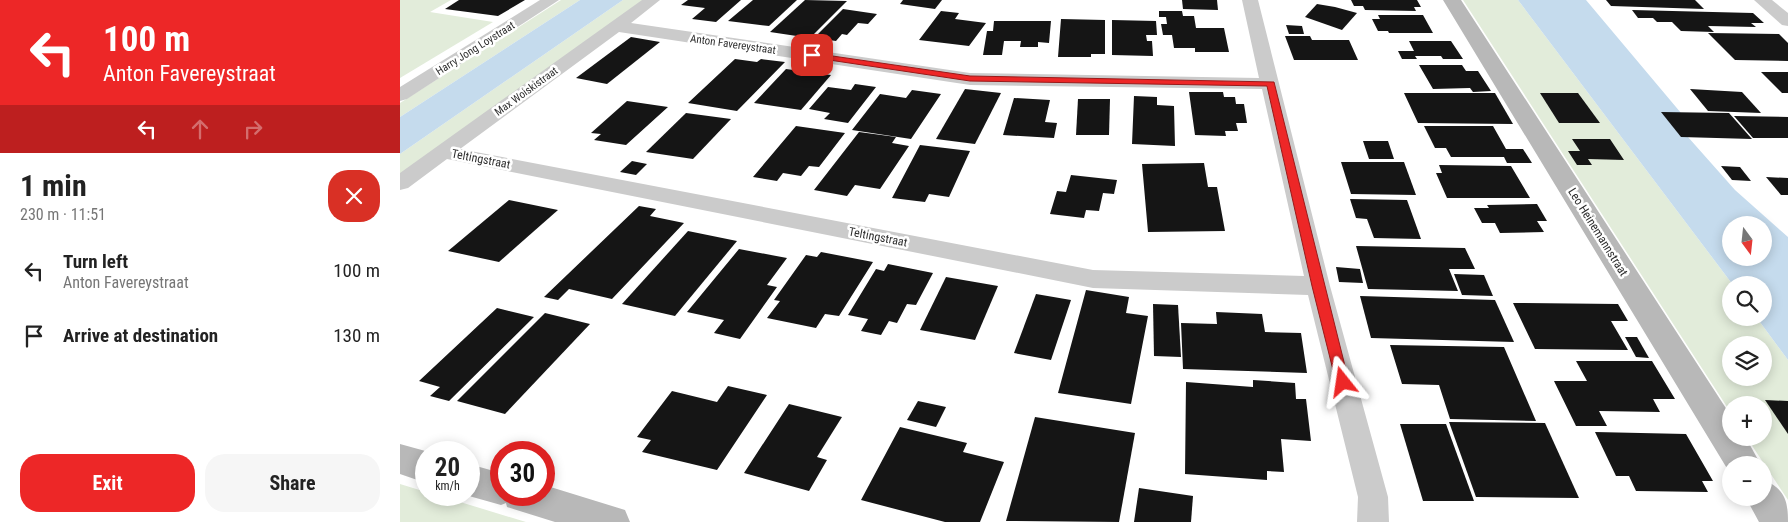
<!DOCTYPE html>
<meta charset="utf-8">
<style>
:root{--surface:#fff;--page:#f6f6f6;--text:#222;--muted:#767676;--accent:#ed2727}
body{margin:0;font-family:"Roboto Condensed",sans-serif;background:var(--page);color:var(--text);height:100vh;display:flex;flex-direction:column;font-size:19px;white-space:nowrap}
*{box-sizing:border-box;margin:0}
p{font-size:16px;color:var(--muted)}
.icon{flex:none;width:28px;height:28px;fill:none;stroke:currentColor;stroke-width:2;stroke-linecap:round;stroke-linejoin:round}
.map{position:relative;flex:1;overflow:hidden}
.details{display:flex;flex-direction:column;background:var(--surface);width:400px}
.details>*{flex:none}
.banner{background:#ed2727;color:#fff;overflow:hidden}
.needle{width:32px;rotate:165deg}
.controls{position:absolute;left:1322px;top:216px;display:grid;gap:10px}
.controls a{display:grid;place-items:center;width:50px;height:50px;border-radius:50%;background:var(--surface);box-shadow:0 2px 12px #0003;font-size:25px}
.speed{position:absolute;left:15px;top:441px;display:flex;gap:10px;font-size:25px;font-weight:700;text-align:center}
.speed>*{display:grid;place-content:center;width:65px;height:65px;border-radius:50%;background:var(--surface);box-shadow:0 2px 12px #0003;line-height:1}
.speed small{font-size:12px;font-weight:400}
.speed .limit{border:8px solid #d22;background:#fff;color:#111}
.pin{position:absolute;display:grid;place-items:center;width:42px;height:42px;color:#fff;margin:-21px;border-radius:10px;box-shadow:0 2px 8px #0006}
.me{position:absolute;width:55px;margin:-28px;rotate:345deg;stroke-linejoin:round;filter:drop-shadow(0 0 4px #0008)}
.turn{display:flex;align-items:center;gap:18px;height:105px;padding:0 20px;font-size:22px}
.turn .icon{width:65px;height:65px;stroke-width:2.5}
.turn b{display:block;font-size:35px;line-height:42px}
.lanes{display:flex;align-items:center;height:48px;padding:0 20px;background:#0003;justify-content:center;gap:25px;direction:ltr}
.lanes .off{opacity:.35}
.round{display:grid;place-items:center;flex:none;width:52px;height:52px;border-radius:20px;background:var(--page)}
.head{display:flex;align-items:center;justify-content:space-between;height:85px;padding:0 20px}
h1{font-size:30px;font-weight:700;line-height:38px}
.primary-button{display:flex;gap:10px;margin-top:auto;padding:10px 20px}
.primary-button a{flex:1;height:58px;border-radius:20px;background:var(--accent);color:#fff;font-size:20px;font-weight:700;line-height:58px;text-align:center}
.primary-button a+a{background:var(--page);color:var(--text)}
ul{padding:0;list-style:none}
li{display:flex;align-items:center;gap:15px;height:65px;padding:0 20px}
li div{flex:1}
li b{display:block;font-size:19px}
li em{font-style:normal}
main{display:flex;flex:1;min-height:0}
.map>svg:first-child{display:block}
.green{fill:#e2ecda;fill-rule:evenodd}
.water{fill:#c5dbed;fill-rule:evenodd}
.building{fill:#151515}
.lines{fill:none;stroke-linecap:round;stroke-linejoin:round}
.street{fill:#cbcbcb;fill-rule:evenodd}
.secondary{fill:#b8b8b8;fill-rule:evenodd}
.route{fill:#ed2727;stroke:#9a1919}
.labels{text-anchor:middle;stroke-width:5;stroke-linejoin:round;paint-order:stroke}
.far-street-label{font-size:11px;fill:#2e2e2e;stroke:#fff}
.street-label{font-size:12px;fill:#2e2e2e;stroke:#fff}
</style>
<main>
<section class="details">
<div class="banner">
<div class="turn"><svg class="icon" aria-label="left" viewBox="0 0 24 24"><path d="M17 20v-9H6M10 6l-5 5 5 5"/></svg><div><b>100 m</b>Anton Favereystraat</div></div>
<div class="lanes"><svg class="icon" aria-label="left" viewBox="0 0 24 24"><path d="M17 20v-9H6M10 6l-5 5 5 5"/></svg><svg class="icon off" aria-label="ahead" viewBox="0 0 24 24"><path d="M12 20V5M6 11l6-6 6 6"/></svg><svg class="icon off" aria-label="right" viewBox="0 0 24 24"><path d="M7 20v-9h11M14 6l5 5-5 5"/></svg></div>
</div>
<div class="head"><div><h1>1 min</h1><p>230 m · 11:51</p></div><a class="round" style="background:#d93025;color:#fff"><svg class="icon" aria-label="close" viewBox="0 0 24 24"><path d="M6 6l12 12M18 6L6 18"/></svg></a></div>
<ul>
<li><svg class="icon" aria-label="left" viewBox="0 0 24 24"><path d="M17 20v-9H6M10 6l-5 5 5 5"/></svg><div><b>Turn left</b><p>Anton Favereystraat</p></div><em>100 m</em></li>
<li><svg class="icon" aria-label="arrive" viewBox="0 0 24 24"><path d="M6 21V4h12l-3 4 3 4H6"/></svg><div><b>Arrive at destination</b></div><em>130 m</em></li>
</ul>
<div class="primary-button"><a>Exit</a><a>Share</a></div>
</section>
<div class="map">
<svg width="1388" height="522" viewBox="0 0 1388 522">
<rect width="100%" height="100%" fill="#fff"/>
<!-- green -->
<g class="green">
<polygon points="0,0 51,0 30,12 93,22 0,78"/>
<polygon points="161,0 180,0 0,117 0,103"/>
<polygon points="223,0 243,0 0,175 0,154"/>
<path d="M1063 0H1118L1333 285 1331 318H1357L1388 360V500L1347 438H1364V405H1331V413ZM1331 345H1364V378H1331Z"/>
<polygon points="0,484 26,492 26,495 37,495 126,522 0,522"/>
</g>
<!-- water -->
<g class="water">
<polygon points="180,0 223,0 0,154 0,117"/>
<path d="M1118 0H1186L1281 113 1272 119 1335 190 1388 237V360L1357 318H1364V285H1333ZM1331 225H1364V258H1331Z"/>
</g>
<!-- building -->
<g class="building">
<polygon points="59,0 125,0 98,16 45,9"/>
<polygon points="288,0 341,0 316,22 292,19 305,8 281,5"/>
<polygon points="353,0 397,0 369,26 328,21"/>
<polygon points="405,0 447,1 410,38 370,32"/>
<polygon points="503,0 542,0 535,9 500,4"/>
<polygon points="782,0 817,0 818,10 783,9"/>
<polygon points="951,0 1017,0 1021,7 1014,7 1016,11 965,10 963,6 954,6"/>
<polygon points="1206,0 1295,0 1304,9 1211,6"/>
<polygon points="917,4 935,7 957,13 942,30 905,17"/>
<polygon points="443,9 477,14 468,24 458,23 447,35 442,34 436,41 414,38"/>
<polygon points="1232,10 1353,13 1364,23 1351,23 1356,27 1308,26 1314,32 1281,31 1272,22 1257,22 1253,18 1238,18"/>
<polygon points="541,11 559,13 555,19 586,23 569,46 519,40"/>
<polygon points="759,11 782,11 783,16 794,16 796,28 824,28 829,52 795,52 795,48 774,48 772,35 763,35 761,24 767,24 766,17 759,17"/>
<polygon points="978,15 1023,15 1033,33 989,33 988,31 978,31 972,19 980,19"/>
<polygon points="661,19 705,20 705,54 691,54 691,57 658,57"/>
<polygon points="712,20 756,21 757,35 746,35 747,41 752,41 753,56 712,55"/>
<polygon points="594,21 651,21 649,43 638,42 638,47 620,47 621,41 604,41 602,55 583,55 587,31 593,31"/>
<polygon points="886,25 902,26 904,34 889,34"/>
<polygon points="1308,33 1379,34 1388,43 1388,61 1335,60"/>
<polygon points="885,36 910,36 912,40 949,40 958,60 894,60"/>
<polygon points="231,37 260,42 207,84 176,78"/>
<polygon points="1009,41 1051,41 1063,59 1043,59 1041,56 1015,56 1017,59 1002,59 998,51 1014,51"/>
<polygon points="335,59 357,62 361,59 385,62 337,111 288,103"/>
<polygon points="1019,65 1062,65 1066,71 1078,71 1091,91 1073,92 1070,88 1033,89"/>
<polygon points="386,69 431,75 401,110 354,103"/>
<polygon points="1361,72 1388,72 1388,93 1382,93"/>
<polygon points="455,84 476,87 448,123 424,119 430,113 409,109 428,87 451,90"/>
<polygon points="565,89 601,93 575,144 536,139"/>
<polygon points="1290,89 1342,92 1361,113 1308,111"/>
<polygon points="512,90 541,94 511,139 452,130 480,94 506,98"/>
<polygon points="789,92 823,92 824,97 835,97 836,104 844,104 847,123 836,123 838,131 825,131 826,136 795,135"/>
<polygon points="1004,93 1095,93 1113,124 1018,123"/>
<polygon points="1140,93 1178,93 1200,123 1159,123"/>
<polygon points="734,96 757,97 757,105 774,106 775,146 732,144"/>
<polygon points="614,98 650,100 645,122 657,123 654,138 603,135"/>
<polygon points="678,99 710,99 709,135 676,135"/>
<polygon points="227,101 268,107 226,145 194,140 201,134 191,133"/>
<polygon points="1261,112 1329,113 1352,139 1281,137"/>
<polygon points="286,113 331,119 293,159 246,152"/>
<polygon points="1334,116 1388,117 1388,138 1353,138"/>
<polygon points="396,126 445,133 419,167 409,166 401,176 383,173 377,181 353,177"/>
<polygon points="1024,126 1093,126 1106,149 1123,149 1132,163 1107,163 1104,157 1051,157 1046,148 1035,148"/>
<polygon points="459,132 496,137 492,143 509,146 480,189 455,185 447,196 414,190"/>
<polygon points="1172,139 1210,139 1224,160 1188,159 1192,165 1177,165 1168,151 1180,151"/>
<polygon points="963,141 988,141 994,159 969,159"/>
<polygon points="520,145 570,151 549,197 529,194 525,202 492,198"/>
<polygon points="232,161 247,164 236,175 220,172"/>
<polygon points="941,162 1004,162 1016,195 951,194"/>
<polygon points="804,163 808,187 817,187 825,231 748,232 742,164"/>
<polygon points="1039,165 1111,166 1130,198 1047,198 1036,173 1042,173"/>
<polygon points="1321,166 1340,167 1351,181 1332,180"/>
<polygon points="671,175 717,180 714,194 703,193 699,211 686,210 684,218 650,214 657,191 666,192"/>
<polygon points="1366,177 1388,178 1388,195 1381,195"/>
<polygon points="950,199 1007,200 1021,239 974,238 967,219 956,218"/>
<polygon points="109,200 158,210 99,262 48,251"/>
<polygon points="1137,204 1147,221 1137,221 1144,232 1100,233 1095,223 1082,223 1074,208 1089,208 1087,205"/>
<polygon points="239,206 256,209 250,216 284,223 212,299 169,289 158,300 144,297"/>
<polygon points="288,231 337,241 275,316 222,304"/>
<polygon points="956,246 1065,248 1075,269 1049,269 1058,291 968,289"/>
<polygon points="339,249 387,258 367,285 377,287 340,339 314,333 324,320 287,312"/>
<polygon points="421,252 473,262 439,316 425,314 416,328 367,318 380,301 374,300 406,255 417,257"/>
<polygon points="488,264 533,273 516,305 507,304 497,323 489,321 481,335 461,331 468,319 448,315 476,269 484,271"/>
<polygon points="936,267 960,269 963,283 939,282"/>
<polygon points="1054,274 1084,275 1093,296 1062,295"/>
<polygon points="546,277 598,286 575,340 520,330"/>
<polygon points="686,290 729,297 726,313 748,316 731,404 658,393"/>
<polygon points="636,294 671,300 651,360 614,353"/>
<polygon points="960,296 1095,300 1114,342 971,338"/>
<polygon points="1113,303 1218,304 1228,321 1211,321 1228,350 1135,349"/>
<polygon points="753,304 778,305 781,357 754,356"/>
<polygon points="97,308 134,317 49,401 30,396 40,387 19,381"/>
<polygon points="816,312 862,314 865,332 901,333 907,373 783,369 781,323 817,324"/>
<polygon points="145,313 190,324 105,414 57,401"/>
<polygon points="1225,337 1237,337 1249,358 1236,357"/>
<polygon points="990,345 1104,347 1136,421 1050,419 1039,385 1002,384"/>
<polygon points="1176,361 1252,361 1275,399 1253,399 1260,412 1199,411 1207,426 1176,426 1154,381 1187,381"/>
<polygon points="853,380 895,383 896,399 906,399 911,441 881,439 884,472 867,471 867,480 785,474 786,382 853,387"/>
<polygon points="328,386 367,395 317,470 242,452 251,440 237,437 272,391 317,402"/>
<polygon points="1365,400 1388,401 1388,434"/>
<polygon points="518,401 546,407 536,427 507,420"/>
<polygon points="389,404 442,417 417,457 427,460 409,491 344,473"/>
<polygon points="635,417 735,433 719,522 606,521"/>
<polygon points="1049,422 1145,423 1179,498 1076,497"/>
<polygon points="1000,424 1046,424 1074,501 1023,501"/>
<polygon points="500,427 567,443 563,452 604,462 580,522 545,522 461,500"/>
<polygon points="1195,432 1286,434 1313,481 1302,481 1308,492 1236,491 1229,476 1216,476"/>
<polygon points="739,488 793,496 791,522 734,522"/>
</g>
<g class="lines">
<!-- street -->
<g class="street">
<polygon points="140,0 159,0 7,99 0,101 0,87"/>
<path d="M242 0H260L231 23 570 73 859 78 842 0H858L930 286 988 497 989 522H957L958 497 908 295 693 288 47 159 8 188 0 190V173ZM219 32 570 85 862 89 904 276 693 270 60 149Z"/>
<polygon points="1354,0 1372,0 1388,13 1388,26 1382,25"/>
</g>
<!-- secondary -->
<g class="secondary">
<polygon points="1043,0 1061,0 1331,416 1331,438 1346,438 1361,465 1331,465 1331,475"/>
<polygon points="0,444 29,452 26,452 26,483 0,474"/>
<polygon points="69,464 101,473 101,495 144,495 144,485 225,510 230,522 155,522 107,507 106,503 101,505 69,496 66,495 69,495"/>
<path d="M1364 480C1385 489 1388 501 1388 522H1359L1346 498H1364Z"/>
</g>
</g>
<!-- route -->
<polygon class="route" points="412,53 570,76 874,82 949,382 948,386 938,386 936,382 912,286 867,86 570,81 409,57 408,55"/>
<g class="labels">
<!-- far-street labels -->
<g class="far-street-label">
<text transform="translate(333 44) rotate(8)" y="4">Anton Favereystraat</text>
<text transform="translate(75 48) rotate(-32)" y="4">Harry Jong Loystraat</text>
<text transform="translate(126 91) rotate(-36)" y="4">Max Woiskistraat</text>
</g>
<!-- street labels -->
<g class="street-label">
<text transform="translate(81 159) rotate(11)" y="4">Teltingstraat</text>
<text transform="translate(1198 232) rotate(58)" y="4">Leo Heinemannstraat</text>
<text transform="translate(478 237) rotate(11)" y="4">Teltingstraat</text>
</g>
</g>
</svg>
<div class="controls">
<a><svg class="needle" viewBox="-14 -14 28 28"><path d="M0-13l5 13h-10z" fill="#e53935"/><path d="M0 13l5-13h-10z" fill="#767676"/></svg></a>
<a><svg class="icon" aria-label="search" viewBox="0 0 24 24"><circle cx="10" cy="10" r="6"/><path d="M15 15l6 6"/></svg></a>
<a><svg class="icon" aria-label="layers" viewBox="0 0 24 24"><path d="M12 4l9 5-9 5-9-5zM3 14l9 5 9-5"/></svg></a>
<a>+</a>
<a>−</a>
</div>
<div class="speed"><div>20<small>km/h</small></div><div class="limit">30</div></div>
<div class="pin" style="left:412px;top:55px;background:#d93025"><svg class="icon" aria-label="arrive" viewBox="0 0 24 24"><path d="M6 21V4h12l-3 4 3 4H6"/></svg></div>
<svg class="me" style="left:943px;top:382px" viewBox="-20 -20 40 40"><path d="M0-17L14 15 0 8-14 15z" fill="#ed2727" stroke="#fff" stroke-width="4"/></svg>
</div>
</main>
